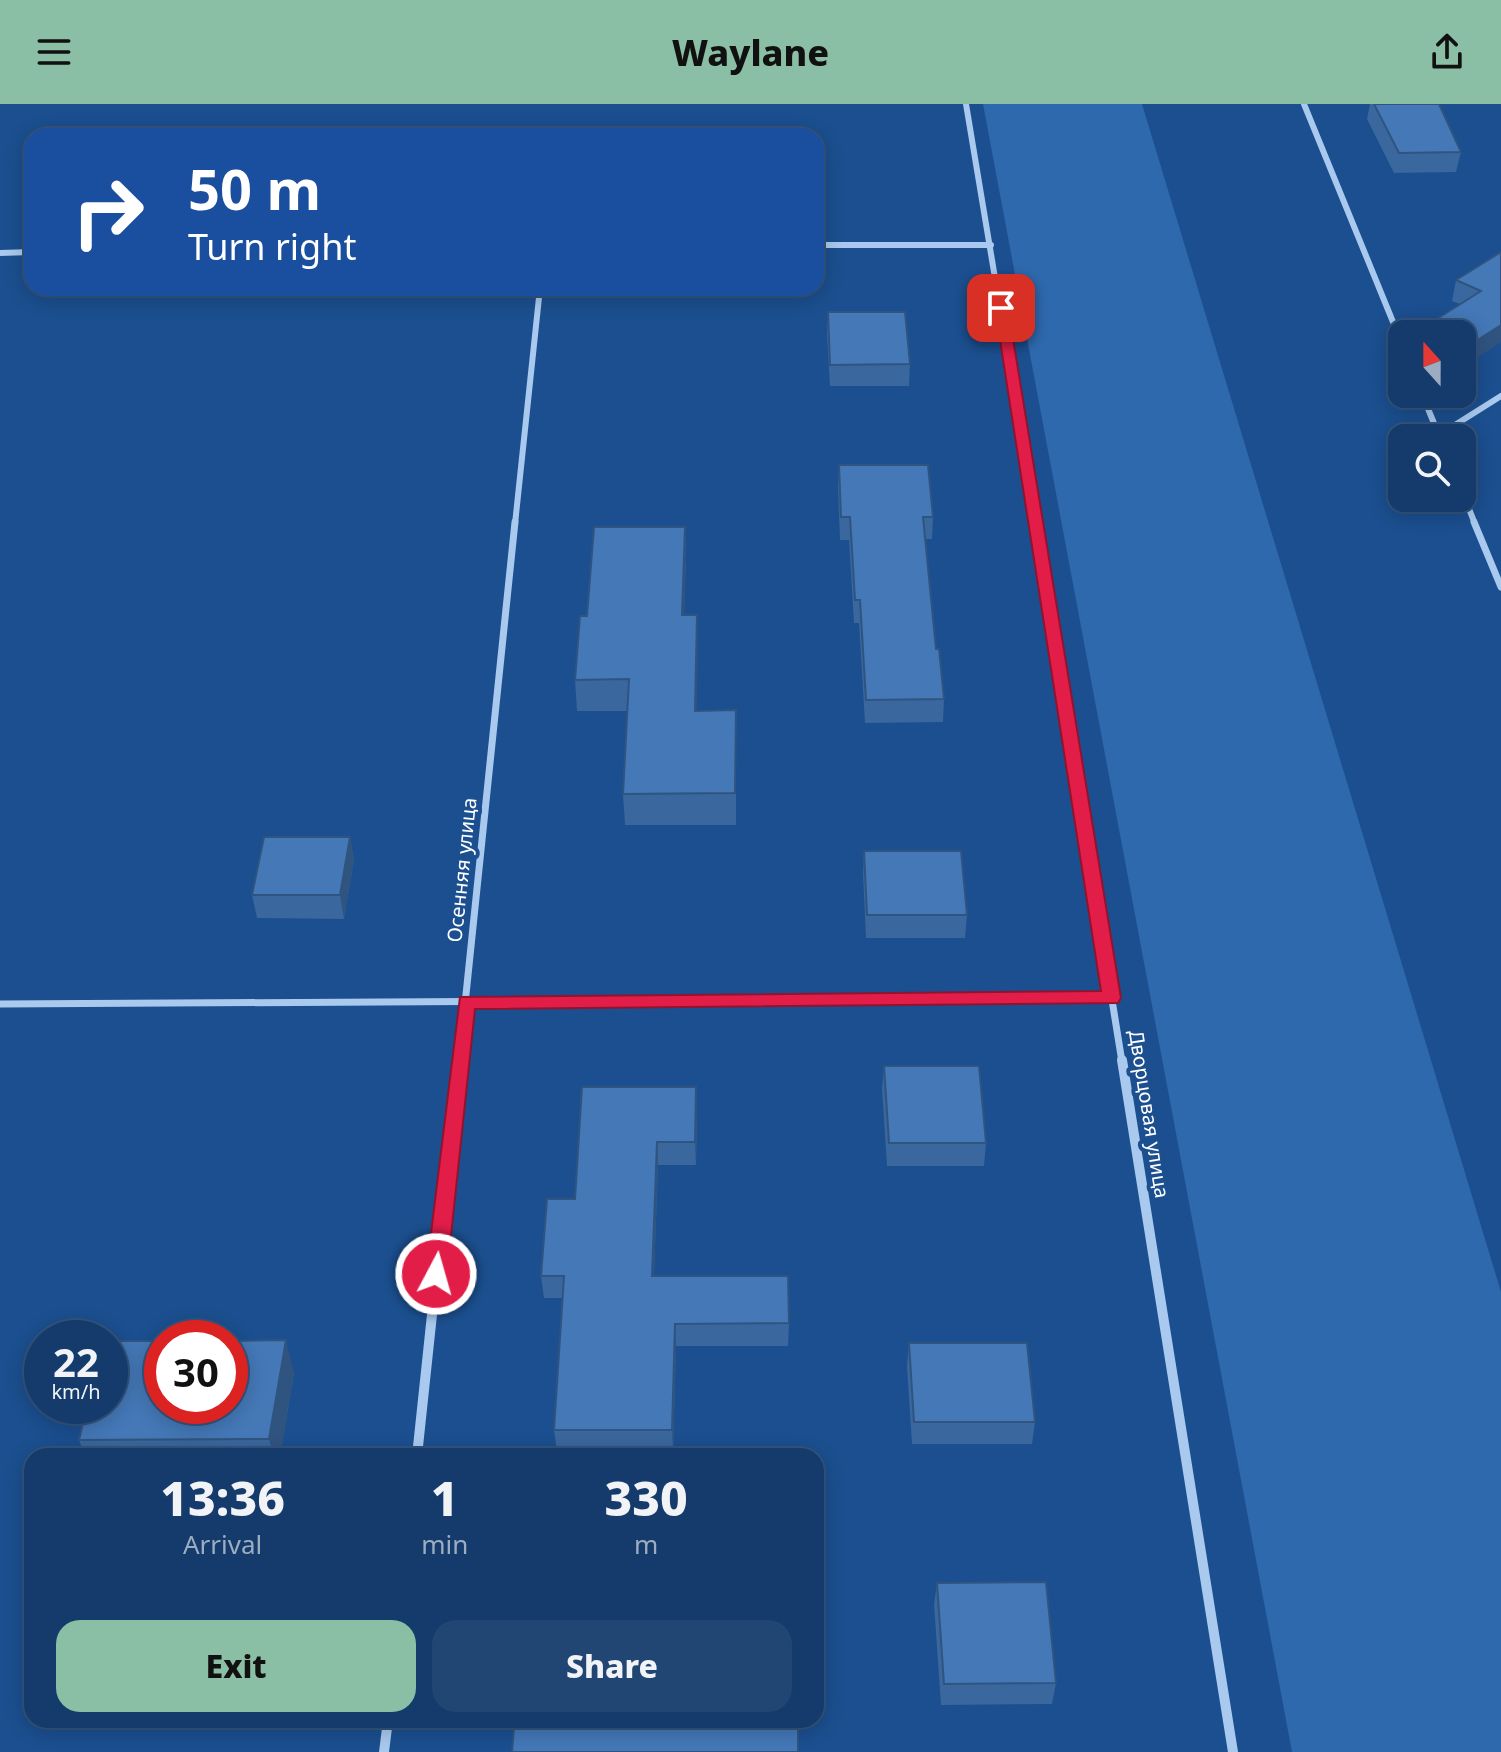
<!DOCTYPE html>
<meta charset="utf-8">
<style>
:root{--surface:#143b6b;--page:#214673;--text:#f1f3f6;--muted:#9dadc1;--line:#33557e;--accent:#8abfa5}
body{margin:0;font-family:"Noto Sans",sans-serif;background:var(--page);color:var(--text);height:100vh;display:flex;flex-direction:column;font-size:30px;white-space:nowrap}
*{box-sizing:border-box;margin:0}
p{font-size:26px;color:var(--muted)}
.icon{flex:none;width:44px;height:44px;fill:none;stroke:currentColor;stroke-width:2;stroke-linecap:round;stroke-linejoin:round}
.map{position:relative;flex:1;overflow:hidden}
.drawer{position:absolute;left:24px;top:1344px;width:800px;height:280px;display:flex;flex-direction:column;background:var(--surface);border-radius:24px;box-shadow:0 4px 20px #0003,0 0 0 2px var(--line)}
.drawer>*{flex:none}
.banner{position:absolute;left:24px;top:24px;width:800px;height:168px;border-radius:24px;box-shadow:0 4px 20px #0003,0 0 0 2px var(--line);background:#1a4fa0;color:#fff;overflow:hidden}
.needle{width:52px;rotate:339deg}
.buttons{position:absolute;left:1388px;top:216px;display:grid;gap:16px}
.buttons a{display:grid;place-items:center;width:88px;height:88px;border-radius:16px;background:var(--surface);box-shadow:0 4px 20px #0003,0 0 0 2px var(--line);font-size:40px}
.speed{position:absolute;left:24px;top:1216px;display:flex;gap:16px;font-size:40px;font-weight:700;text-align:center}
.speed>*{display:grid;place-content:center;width:104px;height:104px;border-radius:50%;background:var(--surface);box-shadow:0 4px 20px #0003,0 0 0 2px var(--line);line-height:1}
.speed small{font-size:20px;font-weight:400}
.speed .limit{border:12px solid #d22;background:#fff;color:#111}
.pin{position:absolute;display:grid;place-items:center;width:68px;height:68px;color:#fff;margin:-34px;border-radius:16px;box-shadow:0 4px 12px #0006}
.me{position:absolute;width:88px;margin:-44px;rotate:6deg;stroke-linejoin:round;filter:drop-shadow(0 0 6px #0008)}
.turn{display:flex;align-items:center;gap:28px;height:168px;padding:0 32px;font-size:36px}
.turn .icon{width:104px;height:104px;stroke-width:2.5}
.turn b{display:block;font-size:56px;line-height:68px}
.eta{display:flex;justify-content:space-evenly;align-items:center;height:136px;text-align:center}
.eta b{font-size:48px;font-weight:800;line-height:56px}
.primary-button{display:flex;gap:16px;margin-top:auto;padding:16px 32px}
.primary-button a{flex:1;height:92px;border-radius:24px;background:var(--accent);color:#111;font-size:32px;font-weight:800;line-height:92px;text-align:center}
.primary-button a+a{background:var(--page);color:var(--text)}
header{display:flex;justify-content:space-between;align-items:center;height:104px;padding:0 32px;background:var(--accent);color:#111;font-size:36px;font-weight:800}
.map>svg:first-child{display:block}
.green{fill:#2e69ad}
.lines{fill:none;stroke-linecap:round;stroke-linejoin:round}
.minor-far2{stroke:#a9c9ee;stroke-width:6}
.minor-far1{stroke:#a9c9ee;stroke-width:7}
.minor{stroke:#a9c9ee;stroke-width:10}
.wall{fill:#3a679d}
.shaded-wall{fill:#305480}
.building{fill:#4478b7;stroke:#305480;stroke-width:2}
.route{fill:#e11d48;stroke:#92132f;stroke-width:2}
.labels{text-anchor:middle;stroke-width:8;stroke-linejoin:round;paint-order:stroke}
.street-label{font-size:20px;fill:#fff;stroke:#1b4f8f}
</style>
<header><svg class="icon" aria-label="menu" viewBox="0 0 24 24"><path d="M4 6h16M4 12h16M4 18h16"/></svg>Waylane<svg class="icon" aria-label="share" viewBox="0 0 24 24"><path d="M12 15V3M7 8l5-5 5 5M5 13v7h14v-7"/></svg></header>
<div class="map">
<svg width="1501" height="1648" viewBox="0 0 1501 1648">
<rect width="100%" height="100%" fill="#1b4f8f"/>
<!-- green -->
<polygon class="green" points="983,0 1142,0 1501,1188 1501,1648 1292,1648"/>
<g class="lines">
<!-- minor-far2 -->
<g class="minor-far2">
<polyline points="966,0 1036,420"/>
<polyline points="1304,0 1402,240"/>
<polyline points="816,141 991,141"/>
<polyline points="0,149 32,148"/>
<polyline points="1422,290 1440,334"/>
<polyline points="1439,331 1501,292"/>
<polyline points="1462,387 1475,420"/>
<polyline points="515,420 540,184"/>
</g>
<!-- minor-far1 -->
<g class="minor-far1">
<polyline points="1035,418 1122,958"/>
<polyline points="1474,418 1501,483"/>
<polyline points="0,900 1112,894"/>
<polyline points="459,958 515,418"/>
</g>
<!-- minor -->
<g class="minor">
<polyline points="1122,956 1233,1648"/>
<polyline points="417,1352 459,956"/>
<polyline points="384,1648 388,1616"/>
</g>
</g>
<!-- wall -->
<g class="wall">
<polygon points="1370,0 1439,0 1461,48 1456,68 1394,69 1367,15"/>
<polygon points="1501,148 1471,258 1462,254 1462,230 1429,230 1432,218 1460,200 1452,197 1456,176"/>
<polygon points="828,208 910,260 909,282 830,282 827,230"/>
<polygon points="839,361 933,413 932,435 925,435 936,545 944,595 943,618 865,619 859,519 854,519 849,436 840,436 838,384"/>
<polygon points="685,423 686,454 684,511 697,511 696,607 736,606 736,721 625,721 623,690 628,607 577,607 575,576"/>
<polygon points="350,733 354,756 344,815 257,814 252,791"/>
<polygon points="864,747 967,811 965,834 866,834 863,770"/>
<polygon points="884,962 986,1039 984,1062 887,1062 882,985"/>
<polygon points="697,1006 696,1061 658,1061 654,1172 789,1219 788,1242 676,1242 673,1348 557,1348 554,1326 563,1194 544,1194 541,1172 575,1095"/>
<polygon points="909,1239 1035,1318 1032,1340 912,1340 907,1262"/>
<polygon points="294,1269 280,1352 85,1352 79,1336"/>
<polygon points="937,1479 1056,1579 1052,1600 941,1601 934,1500"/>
</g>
<!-- shaded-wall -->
<g class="shaded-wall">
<polygon points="1501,221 1501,238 1471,258 1476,237"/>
<polygon points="685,423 686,454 683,543 682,511"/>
<polygon points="697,511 698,543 696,638 695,607"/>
<polygon points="350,733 354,756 344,815 340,791"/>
<polygon points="696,983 697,1006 696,1061 695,1038"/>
<polygon points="657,1038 658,1061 653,1195 652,1172"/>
<polygon points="675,1220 676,1242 673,1348 672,1326"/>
<polygon points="286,1236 294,1269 280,1352 274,1352 269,1335"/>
</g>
<!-- building -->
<g class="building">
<polygon points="1374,0 1439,0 1461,48 1399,49"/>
<polygon points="1501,148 1501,221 1476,237 1432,218 1481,187 1456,176"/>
<polygon points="828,208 905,208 910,260 830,261"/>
<polygon points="839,361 928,361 933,413 923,413 936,545 939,545 944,595 866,596 860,496 855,496 850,413 841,413"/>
<polygon points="594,423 685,423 682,511 697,511 695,607 736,606 735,689 623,690 629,575 575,576 580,512 587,512"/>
<polygon points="264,733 350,733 340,791 252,791"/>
<polygon points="864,747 961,747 967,811 867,811"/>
<polygon points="884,962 979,962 986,1039 889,1039"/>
<polygon points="582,983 696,983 695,1038 657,1038 652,1172 788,1172 789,1219 675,1220 672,1326 554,1326 564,1172 541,1172 547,1095 575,1095"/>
<polygon points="286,1236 269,1335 79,1336 87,1302 110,1302 110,1237 162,1237 162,1302 230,1302 230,1237"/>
<polygon points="909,1239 1027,1239 1035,1318 914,1318"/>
<polygon points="1046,1478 1056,1579 944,1580 937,1479"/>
<polygon points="798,1622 798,1648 512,1648 514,1624"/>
</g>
<!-- route -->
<polygon class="route" points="1001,200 1008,204 1121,894 1118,899 475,905 447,1170 444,1176 436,1179 429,1176 426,1170 460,893 1101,887 995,204"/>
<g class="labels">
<!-- street labels -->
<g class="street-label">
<text transform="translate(462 766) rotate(-84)" y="7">Осенняя улица</text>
<text transform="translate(1149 1010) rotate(81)" y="7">Дворцовая улица</text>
</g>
</g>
</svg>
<div class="buttons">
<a><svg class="needle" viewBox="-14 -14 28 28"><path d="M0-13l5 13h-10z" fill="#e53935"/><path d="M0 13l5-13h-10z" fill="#9dadc1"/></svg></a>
<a><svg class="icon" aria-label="search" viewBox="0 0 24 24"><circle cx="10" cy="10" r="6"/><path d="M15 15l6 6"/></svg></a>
</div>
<div class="speed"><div>22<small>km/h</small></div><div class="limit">30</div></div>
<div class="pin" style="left:1001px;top:204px;background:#d93025"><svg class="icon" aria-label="arrive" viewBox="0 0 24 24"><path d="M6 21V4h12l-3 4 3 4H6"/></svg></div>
<svg class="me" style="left:436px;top:1170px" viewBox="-20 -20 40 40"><circle r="17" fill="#e11d48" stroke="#fff" stroke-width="3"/><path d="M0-11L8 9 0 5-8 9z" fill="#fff"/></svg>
<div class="banner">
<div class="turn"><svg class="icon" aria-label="right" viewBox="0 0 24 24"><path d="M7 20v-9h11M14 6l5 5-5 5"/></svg><div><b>50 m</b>Turn right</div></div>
</div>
<section class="drawer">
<div class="eta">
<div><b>13:36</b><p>Arrival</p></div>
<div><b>1</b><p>min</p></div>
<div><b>330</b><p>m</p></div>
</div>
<div class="primary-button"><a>Exit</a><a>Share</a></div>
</section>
</div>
